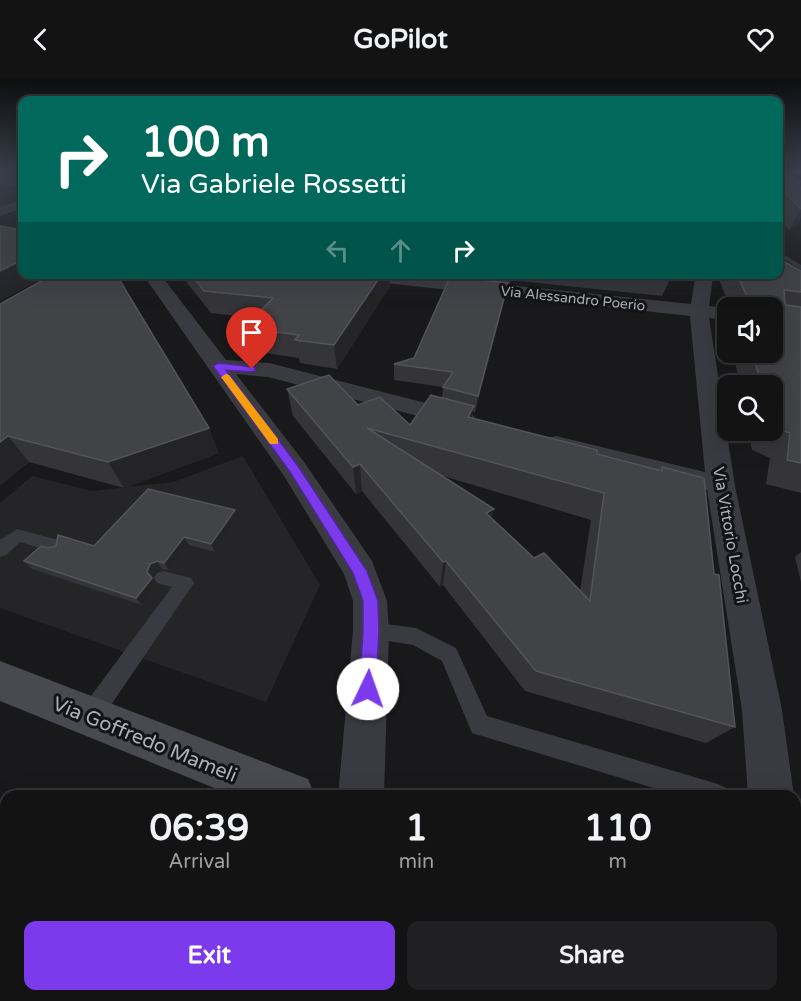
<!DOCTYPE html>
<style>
:root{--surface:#131314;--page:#202022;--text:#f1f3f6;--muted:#9d9ea0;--line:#323234;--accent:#7c3aed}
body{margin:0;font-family:"Varela Round",sans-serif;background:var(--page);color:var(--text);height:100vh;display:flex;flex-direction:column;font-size:22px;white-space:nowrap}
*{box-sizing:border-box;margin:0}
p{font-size:20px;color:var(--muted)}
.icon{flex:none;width:33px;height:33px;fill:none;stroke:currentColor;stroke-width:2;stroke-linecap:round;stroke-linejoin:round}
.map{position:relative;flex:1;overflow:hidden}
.sheet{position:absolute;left:0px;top:712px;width:801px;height:212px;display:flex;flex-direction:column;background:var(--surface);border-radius:18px 18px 0 0;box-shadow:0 6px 24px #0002,0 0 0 2px var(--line)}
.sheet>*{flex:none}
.hud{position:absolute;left:18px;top:18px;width:765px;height:183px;border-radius:12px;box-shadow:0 6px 24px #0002,0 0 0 2px var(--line);background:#00695c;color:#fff;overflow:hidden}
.buttons{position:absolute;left:717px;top:219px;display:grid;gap:12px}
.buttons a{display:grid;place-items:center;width:66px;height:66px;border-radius:12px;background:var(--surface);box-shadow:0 6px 24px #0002,0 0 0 2px var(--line);font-size:30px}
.pin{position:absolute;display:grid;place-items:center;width:51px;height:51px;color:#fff;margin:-62px -26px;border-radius:50% 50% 50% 0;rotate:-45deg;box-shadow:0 0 6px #0007}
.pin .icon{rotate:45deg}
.me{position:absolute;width:66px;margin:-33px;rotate:3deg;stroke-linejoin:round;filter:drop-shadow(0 0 4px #0008)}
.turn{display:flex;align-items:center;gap:21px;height:126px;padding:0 24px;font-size:27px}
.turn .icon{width:78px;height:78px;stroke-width:2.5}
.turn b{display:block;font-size:42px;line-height:51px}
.lanes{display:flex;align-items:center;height:57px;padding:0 24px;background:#0003;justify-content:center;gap:30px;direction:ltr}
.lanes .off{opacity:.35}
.eta{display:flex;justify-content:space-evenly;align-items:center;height:102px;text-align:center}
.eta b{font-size:36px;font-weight:800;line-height:42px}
.button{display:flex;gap:12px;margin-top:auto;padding:12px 24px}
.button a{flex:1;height:69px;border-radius:12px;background:var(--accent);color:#fff;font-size:24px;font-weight:800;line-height:69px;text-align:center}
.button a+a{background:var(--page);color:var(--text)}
header{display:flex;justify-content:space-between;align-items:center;height:78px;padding:0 24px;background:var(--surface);font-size:27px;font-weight:800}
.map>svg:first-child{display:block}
.built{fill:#252528}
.green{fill:#1f2620}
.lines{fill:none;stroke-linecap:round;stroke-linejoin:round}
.stream{fill:#2f383f;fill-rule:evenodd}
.service{fill:#3a3b40;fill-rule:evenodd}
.minor{fill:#3a3b40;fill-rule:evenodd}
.secondary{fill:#484a50;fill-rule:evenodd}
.wall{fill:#353539;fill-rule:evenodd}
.shaded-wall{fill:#242427}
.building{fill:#424347;stroke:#525459;stroke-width:1.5;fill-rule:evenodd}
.route{fill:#7c3aed;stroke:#51269a;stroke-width:1.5}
.slow{fill:#f59e0b}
.labels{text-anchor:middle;stroke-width:6;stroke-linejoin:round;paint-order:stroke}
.far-street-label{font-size:14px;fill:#abb1ba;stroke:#141416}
.street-label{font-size:16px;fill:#abb1ba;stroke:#141416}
.near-street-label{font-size:20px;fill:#abb1ba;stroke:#141416}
</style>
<header><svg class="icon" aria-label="back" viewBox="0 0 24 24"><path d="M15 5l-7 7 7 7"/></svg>GoPilot<svg class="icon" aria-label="heart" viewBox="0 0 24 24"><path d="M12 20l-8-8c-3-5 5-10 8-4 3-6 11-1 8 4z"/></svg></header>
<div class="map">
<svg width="801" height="923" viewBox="0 0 801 923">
<rect width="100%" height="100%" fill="#19191b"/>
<!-- built -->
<polygon class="built" points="243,378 320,507 266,624 0,530 0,425 32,398 92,413 173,404"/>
<!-- green -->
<polygon class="green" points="22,100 22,123 0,132 0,103"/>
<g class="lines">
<!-- stream -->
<polygon class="stream" points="778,173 801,187 801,192 778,177"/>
<!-- service -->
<g class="service">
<polygon points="17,451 62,463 64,468 62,473 56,475 20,464 6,477 0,479 0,462"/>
<polygon points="163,493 191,500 194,505 98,646 90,649 82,646 79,638 82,630 172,509 157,505 154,500 157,495"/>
<polygon points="371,544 416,550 456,570 487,638 718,706 726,710 730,718 680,718 472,655 442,583 413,567 364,559 361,553 364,547"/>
</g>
<!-- minor -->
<g class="minor">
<polygon points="778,98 801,102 801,110 778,105"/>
<polygon points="22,122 22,130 0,138 0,129"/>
<polygon points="147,196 163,196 164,201 226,282 269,285 473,337 476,342 473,347 464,350 268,299 236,296 304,384 372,483 387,523 389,553 384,718 338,718 353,553 353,523 344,496 284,398 146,201"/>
<polygon points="340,196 402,196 691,226 695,200 692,196 711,196 713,199 709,228 728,230 728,242 709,240 735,408 782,632 794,718 748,718 742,632 707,411 702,413 547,372 543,366 547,360 556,358 705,394 690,238 348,201"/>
<polygon points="471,918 527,918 526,923 470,923"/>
</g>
<!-- secondary -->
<g class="secondary">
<polygon points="0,583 308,701 315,718 234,718 0,623"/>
<polygon points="795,889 801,891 801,923 766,923 764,918 795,918"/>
</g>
</g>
<!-- wall -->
<g class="wall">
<polygon points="0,93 22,93 22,109 0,107"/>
<polygon points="778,93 801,111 801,140 797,146 789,152 778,140"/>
<polygon points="801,193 801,415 766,406 770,380 752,372 748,352 772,352 772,308 740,308 733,274 772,274 772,230 730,230 717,196 778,196"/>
<polygon points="180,196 389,196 390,208 337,291 300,285 299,280 250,273 244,250 254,240 211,235"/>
<polygon points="452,196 672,197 662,218 510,202 510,205 455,199 455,197"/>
<path d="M508 205 505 220 475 334H473L472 341 597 376 660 393 662 389 714 496 735 649 706 665 525 613 443 507 440 509 362 413 356 416 293 338 287 311 358 327 410 347 442 320 443 309 394 302V286L414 280ZM443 398 591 442 580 513 534 480 491 440 494 431Z"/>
<polygon points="0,225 219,375 124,410 29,384 0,407"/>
<polygon points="235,432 239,440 215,474 189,467 169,492 162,491 155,494 152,501 157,507 142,527 32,491 24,483 48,470 94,468"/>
<polygon points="801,474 801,504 795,479"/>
</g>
<!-- shaded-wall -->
<g class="shaded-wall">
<polygon points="801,131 801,140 797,146 789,152"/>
<polygon points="22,182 22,196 52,196 0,223 0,193"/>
<polygon points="382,196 389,196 390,208 337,291 334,267"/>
<polygon points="508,205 505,220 475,334 478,318"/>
<polygon points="474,328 470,355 468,339"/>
<polygon points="209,350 219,375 124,410 108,384"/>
<polygon points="8,358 29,384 0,407 0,364"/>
<polygon points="360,386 362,413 356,416 353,389"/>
<polygon points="494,431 488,457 486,435"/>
<polygon points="235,432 239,440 215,474 211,466"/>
<polygon points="184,459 189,467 169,492 164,485"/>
<polygon points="157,483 162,491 155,494 152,501 157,507 142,527 136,520 150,486"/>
<polygon points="446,483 443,507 440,509 443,484"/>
<polygon points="121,918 135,918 133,923 119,923"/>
</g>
<!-- building -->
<g class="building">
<polygon points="778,93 790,93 801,111 801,131 778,108"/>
<polygon points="0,148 22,152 22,182 0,193"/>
<polygon points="778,180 801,193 801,214 784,212 785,227 801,229 801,385 787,382 790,355 772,349 772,308 761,308 753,274 772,274 772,230 752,230 737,196 778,196"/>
<polygon points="55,196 116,196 209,350 108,384 8,358 0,364 0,226 52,197"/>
<polygon points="191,196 382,196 334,267 295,262 299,257 244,250 273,220 204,213"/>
<polygon points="450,199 508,205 478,318 443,309 453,294 394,286 414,280"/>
<path d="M329 297 358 327 380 319 410 347 431 317 474 328 468 339 597 372V376L662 393V389L704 400 714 496 719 497 735 649 536 593 446 483 443 484 360 386 353 389 287 311ZM367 350 604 415 590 523 544 475 534 480 486 435 494 431Z"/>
<polygon points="148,411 235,432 211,466 184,459 164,485 157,483 150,486 147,494 152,500 136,520 24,483 41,468 48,470 56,468 58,457 94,468"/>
<polygon points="35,918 121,918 119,923 47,923"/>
</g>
<!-- sky -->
<linearGradient id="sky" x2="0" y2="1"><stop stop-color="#0e0e0f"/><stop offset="0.42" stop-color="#383e4a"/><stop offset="1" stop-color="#383e4a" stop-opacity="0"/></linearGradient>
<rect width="801" height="222" fill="url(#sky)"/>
<!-- route -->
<polygon class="route" points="218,285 255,289 255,293 252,294 226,292 298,388 367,493 378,523 379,553 376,611 374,617 368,619 362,617 359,611 363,553 363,523 353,495 290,394 213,288"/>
<!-- slow -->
<polygon class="slow" points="226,296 229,297 278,361 278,366 270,366 221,299"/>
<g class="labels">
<!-- far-street labels -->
<g class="far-street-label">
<text transform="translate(573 220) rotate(6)" y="5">Via Alessandro Poerio</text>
</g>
<!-- street labels -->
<g class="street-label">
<text transform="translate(731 457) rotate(80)" y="6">Via Vittorio Locchi</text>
</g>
<!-- near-street labels -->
<g class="near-street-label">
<text transform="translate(145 661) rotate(22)" y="7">Via Goffredo Mameli</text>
</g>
</g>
</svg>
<div class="buttons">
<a><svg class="icon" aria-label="sound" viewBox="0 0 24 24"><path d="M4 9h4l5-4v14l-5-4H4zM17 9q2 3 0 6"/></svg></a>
<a><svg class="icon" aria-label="search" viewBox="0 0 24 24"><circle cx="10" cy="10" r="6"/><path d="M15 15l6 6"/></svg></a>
</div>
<div class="pin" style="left:252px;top:291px;background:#d93025"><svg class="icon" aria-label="arrive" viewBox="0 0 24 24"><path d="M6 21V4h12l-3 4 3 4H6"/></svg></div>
<svg class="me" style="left:368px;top:611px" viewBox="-20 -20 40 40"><circle r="19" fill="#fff"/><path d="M0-13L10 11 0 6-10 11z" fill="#7c3aed"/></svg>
<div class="hud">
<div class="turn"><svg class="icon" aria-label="right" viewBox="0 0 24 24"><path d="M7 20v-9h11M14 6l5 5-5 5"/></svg><div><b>100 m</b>Via Gabriele Rossetti</div></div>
<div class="lanes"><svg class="icon off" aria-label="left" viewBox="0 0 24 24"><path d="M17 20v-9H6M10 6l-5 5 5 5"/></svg><svg class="icon off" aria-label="ahead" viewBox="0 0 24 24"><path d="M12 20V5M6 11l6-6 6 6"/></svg><svg class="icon" aria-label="right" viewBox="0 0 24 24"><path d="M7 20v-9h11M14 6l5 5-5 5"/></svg></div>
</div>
<section class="sheet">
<div class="eta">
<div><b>06:39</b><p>Arrival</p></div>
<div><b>1</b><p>min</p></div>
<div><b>110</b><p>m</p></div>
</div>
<div class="button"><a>Exit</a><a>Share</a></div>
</section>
</div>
